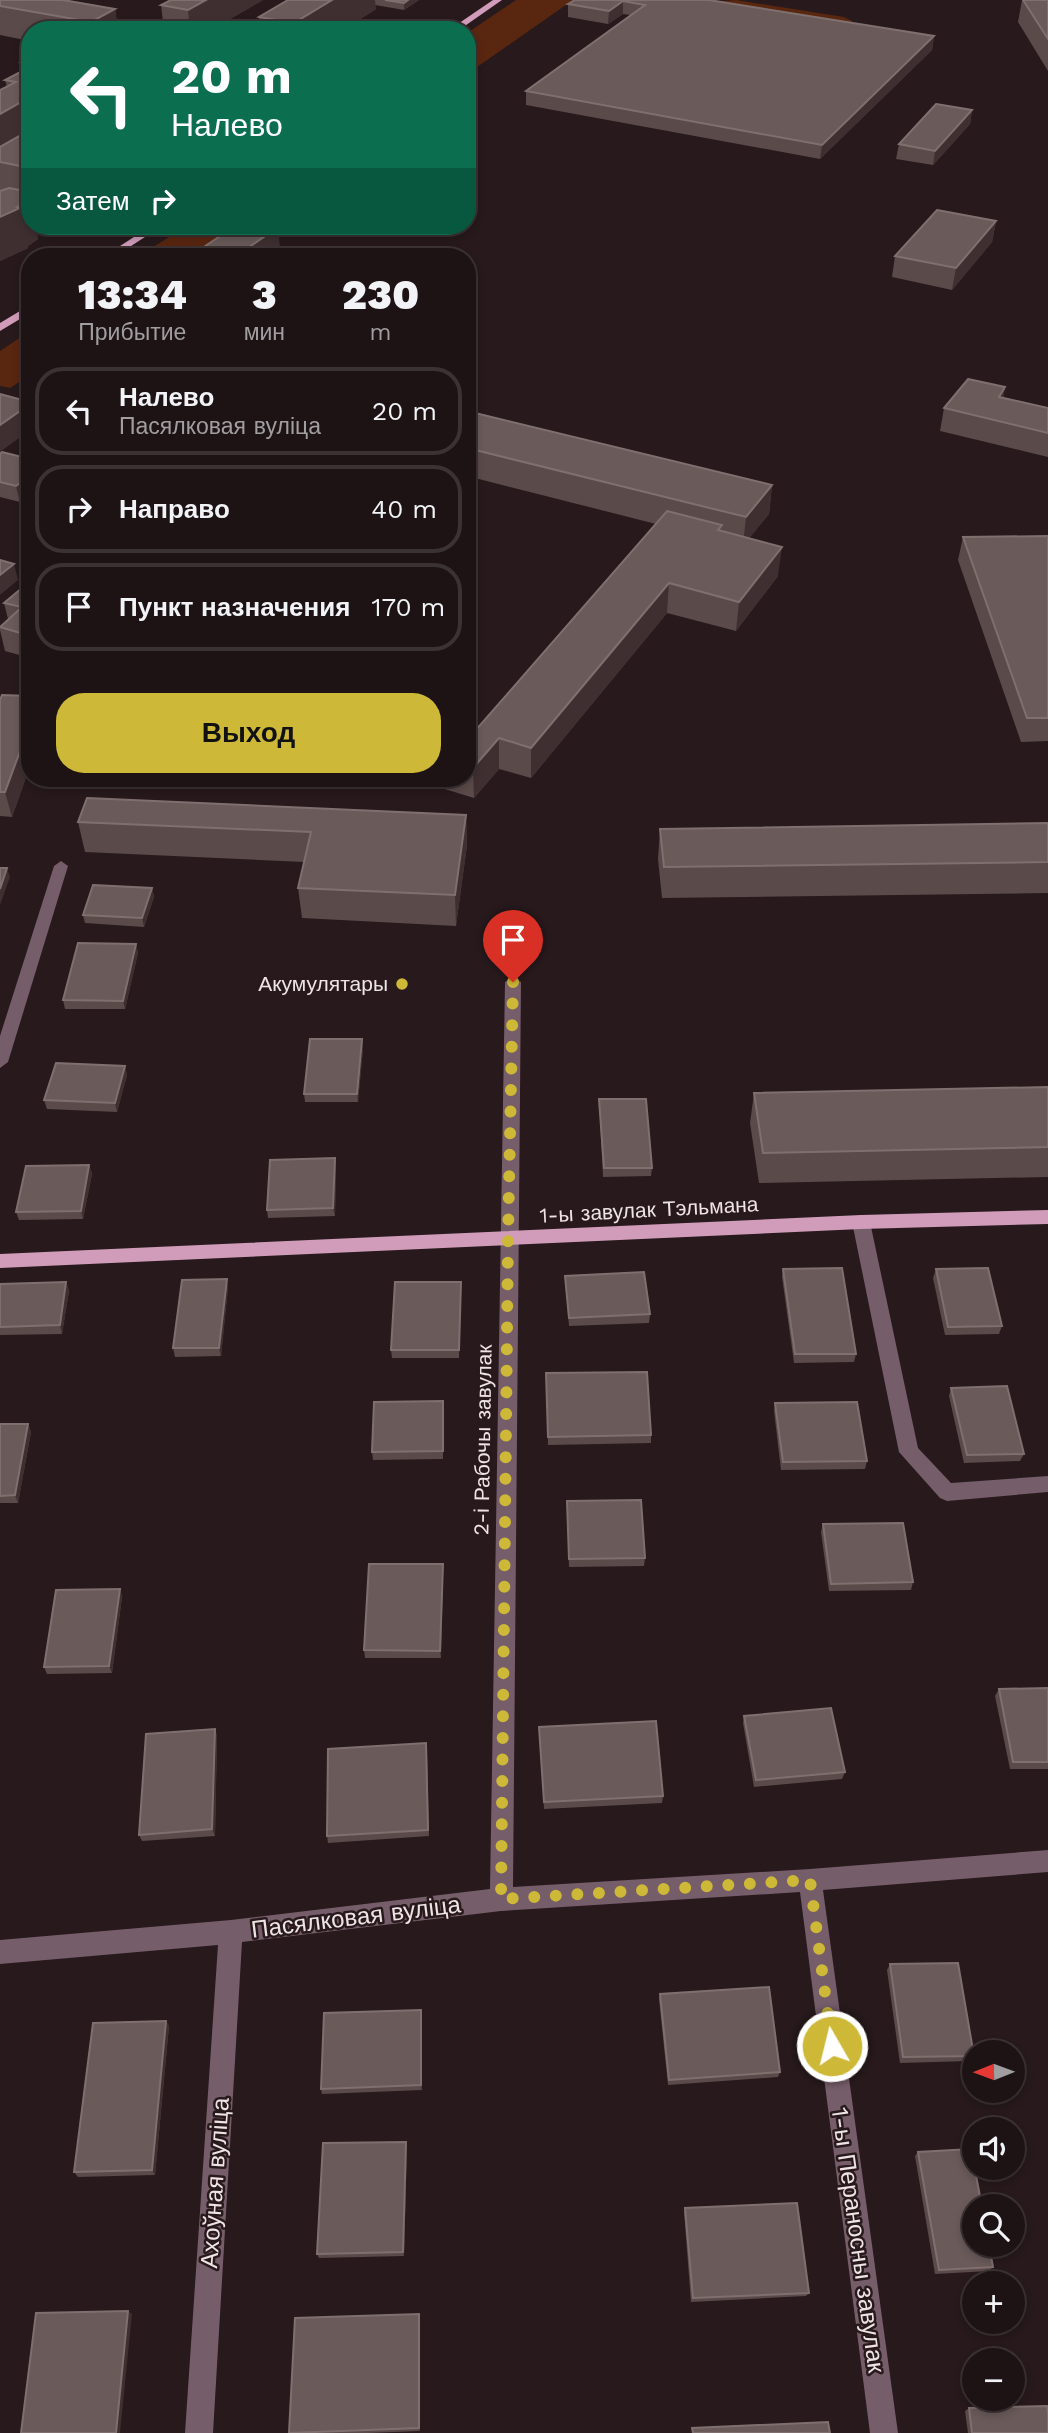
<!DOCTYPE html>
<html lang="ru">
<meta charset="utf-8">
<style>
:root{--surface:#1d1315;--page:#2a2022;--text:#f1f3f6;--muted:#a09ea0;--line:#3b3234;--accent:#ceb837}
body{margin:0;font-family:"Work Sans",sans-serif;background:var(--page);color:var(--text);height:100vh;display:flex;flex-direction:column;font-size:26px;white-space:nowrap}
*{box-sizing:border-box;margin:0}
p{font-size:23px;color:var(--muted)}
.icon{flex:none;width:38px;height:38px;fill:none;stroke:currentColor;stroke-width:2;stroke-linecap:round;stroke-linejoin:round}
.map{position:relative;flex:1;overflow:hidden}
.drawer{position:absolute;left:21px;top:248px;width:455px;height:539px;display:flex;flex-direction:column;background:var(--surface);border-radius:28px;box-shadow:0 4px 10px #0003,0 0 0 2px var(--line)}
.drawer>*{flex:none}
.banner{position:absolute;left:21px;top:21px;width:455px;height:214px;border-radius:28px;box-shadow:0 4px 10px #0003,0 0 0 2px var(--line);background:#0b6e4f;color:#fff;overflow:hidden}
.needle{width:46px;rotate:269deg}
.controls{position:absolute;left:962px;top:2040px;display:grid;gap:14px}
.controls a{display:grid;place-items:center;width:63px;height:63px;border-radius:50%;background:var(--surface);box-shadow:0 4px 10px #0003,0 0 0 2px var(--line);font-size:35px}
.pin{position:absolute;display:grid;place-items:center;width:60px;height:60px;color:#fff;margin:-72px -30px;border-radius:50% 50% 50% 0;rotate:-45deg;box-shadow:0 0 7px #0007}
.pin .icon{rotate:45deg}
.me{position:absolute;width:77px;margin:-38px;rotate:352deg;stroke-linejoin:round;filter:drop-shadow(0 0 5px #0008)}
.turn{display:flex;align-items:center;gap:24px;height:147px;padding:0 35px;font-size:32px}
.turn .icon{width:91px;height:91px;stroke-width:2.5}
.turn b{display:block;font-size:49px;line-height:60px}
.then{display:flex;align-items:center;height:66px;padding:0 35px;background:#0003;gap:14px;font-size:26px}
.eta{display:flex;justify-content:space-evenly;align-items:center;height:119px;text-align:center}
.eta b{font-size:42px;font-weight:800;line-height:49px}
.primary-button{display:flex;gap:14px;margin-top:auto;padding:14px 35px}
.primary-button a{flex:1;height:80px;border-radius:28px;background:var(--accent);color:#111;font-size:28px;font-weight:800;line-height:80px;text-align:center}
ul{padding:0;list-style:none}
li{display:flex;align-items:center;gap:21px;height:88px;margin:0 14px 10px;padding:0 21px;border:4px solid var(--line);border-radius:28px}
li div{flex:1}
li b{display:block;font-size:26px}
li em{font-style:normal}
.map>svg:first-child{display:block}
.green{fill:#592610}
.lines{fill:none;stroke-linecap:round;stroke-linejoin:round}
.minor{fill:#765d6a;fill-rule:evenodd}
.major{fill:#d09cb9;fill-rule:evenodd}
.wall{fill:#5a4a49}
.shaded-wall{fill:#3f2f30}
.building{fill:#6a5a5a;stroke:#7f706f;stroke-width:2}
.route{stroke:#ceb837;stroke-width:12;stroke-dasharray:0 21.6}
.poi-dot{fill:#ceb837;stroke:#27191c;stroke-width:2.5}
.labels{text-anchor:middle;stroke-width:5;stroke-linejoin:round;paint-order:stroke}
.poi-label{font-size:21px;fill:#eee3e5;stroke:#27191c;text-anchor:end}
.street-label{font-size:21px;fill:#eee3e5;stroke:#27191c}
.near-street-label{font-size:24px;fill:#eee3e5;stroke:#27191c}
</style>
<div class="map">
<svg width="1048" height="2433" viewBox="0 0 1048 2433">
<rect width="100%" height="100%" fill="#27191c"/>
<!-- green -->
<g class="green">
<polygon points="516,0 573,0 467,74 467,33"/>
<polygon points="736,0 844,17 852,21 852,25 711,2"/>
<polygon points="187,226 219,226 241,230 202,257 137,257"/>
<polygon points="30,331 30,375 10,388 0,386 0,351"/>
</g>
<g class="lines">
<!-- minor -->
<g class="minor">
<polygon points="61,861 68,866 8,1062 0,1068 0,1036 54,866"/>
<polygon points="513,977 521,982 513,1887 810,1869 1048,1850 1048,1872 823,1890 898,2433 870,2433 800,1892 501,1911 242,1942 213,2433 185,2433 218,1945 0,1964 0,1940 231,1920 490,1889 505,982"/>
<polygon points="861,1215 867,1217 870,1222 918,1448 951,1483 1048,1476 1048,1492 947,1501 940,1498 899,1452 852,1222 855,1217"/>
</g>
<!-- major -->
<g class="major">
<polygon points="493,0 502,0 459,30 449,30"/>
<polygon points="151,226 162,226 114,257 103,257"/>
<polygon points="30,305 30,313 0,331 0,323"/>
<polygon points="1048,1210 1048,1224 861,1229 0,1268 0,1254 861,1215"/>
</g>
</g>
<!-- wall -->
<g class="wall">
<polygon points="0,0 115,9 118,30 30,30 30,41 0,35"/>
<polygon points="263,0 211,30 164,30 161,5"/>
<polygon points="288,0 419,0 404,10 375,5 376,9 343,30 260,30 259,17"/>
<polygon points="575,0 709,0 934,36 932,50 820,159 526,105 526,91 631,15 623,14 608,24 568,17 568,4"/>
<polygon points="1022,0 1048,0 1048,71 1018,22"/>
<polygon points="30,57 30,226 39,226 41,233 37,235 38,239 28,246 28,248 0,261 0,90 7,87 5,80 23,71 21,62"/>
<polygon points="972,110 970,124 933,165 896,159 899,144"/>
<polygon points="996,221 992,242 952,290 892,277 895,256"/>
<polygon points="30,371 30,400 27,399 22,377"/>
<polygon points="1005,387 1003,398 1048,408 1048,457 940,431 944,408"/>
<polygon points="467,411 772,485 769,514 749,538 778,576 736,631 667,613 531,778 499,769 474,798 412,779 467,779 467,729 475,731 656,524 467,476"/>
<polygon points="0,454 30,459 20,502 0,497"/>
<polygon points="1048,536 1048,741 1021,742 958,560 963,537"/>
<polygon points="30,582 30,658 5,651 0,630 0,626 8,619 4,603"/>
<polygon points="30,696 30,766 12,817 0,816 0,700"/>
<polygon points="466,815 467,845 456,926 302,918 298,888 304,862 85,852 78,822"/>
<polygon points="1048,823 1048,893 662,898 658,859 660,829"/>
<polygon points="152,888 154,897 144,927 85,923 83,915"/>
<polygon points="136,944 138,953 125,1009 65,1009 63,1000"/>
<polygon points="362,1039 363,1048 358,1102 305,1102 304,1094"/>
<polygon points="125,1066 127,1075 117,1112 47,1109 44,1100"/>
<polygon points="1048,1087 1048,1177 759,1183 750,1123 754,1093"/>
<polygon points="599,1099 652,1168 651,1176 603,1177"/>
<polygon points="335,1158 336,1166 335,1216 268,1218 267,1210"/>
<polygon points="89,1165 92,1174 83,1219 19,1220 16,1212"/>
<polygon points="783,1269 856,1354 854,1362 794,1363 782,1277"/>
<polygon points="936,1269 1002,1326 999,1334 945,1335 933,1278"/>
<polygon points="565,1276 650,1314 649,1323 569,1326"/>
<polygon points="66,1282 69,1291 62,1334 0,1335 0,1284"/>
<polygon points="461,1282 459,1358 392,1358 391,1350"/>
<polygon points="228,1287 221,1356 175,1357 173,1348"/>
<polygon points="546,1373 651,1435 651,1443 548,1445"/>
<polygon points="951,1388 1024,1454 1020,1461 964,1463 949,1396"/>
<polygon points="443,1401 443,1459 373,1460 372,1452"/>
<polygon points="775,1403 867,1461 865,1469 781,1470 774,1411"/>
<polygon points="0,1424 28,1424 31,1432 18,1503 0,1503"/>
<polygon points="567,1501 645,1558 644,1566 569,1567"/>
<polygon points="823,1524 913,1582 911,1590 829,1591 821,1532"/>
<polygon points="443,1572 441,1658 365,1658 364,1650"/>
<polygon points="120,1589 122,1597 112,1673 47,1674 44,1667"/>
<polygon points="1048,1688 1048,1769 1010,1769 995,1696 999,1689"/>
<polygon points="744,1716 845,1772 842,1779 754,1787 743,1723"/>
<polygon points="539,1727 663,1796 662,1803 544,1809"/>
<polygon points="215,1729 217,1736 215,1836 142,1841 139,1835"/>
<polygon points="427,1750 429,1836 328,1843 327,1836"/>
<polygon points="890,1964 974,2056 970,2061 900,2063 887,1970"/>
<polygon points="660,1994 780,2072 778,2077 668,2085 659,1999"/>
<polygon points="421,2010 422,2090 322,2094 321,2089"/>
<polygon points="166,2021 169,2026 155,2175 78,2177 74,2172"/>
<polygon points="407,2146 404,2256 319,2258 317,2254"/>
<polygon points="918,2152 993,2267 989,2271 935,2274 915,2156"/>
<polygon points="685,2208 809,2293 806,2296 691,2302 684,2212"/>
<polygon points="419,2314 420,2431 368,2433 289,2433"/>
<polygon points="969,2408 1048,2433 968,2433 965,2411"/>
</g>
<!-- shaded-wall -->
<g class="shaded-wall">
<polygon points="206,0 263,0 211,30 190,30 188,10"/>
<polygon points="332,0 375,0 376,9 343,30 294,30 294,23"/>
<polygon points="408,0 419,0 404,10 404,3"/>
<polygon points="623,1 623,14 608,24 609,11"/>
<polygon points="115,9 118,30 92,30 91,22"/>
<polygon points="934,36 932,50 820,159 822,145"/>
<polygon points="30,97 30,133 0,150 0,114"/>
<polygon points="972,110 970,124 933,165 935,151"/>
<polygon points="30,160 30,226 39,226 41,233 37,235 38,239 28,246 28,248 0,261 0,217 17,207 26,197 20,166"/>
<polygon points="996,221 992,242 952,290 956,268"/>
<polygon points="278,227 280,248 267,257 235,257"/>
<polygon points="1005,387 1001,410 999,397"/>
<polygon points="30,404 30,430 0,452 0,425"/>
<polygon points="30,476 30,494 20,502 16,486"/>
<polygon points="772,485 769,514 743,546 746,517"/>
<polygon points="782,547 778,576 736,631 739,602"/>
<polygon points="14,564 18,580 0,595 0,575"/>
<polygon points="669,583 667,613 531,778 531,748"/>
<polygon points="26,735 30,749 30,766 12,817 5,792"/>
<polygon points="499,738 499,769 474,798 473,768"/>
<polygon points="466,815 467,845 456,926 455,895"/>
<polygon points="7,868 10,877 0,905 0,889"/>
<polygon points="152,888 154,897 144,927 142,918"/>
<polygon points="136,944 138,953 125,1009 123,1001"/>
<polygon points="362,1039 363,1048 358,1102 357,1094"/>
<polygon points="125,1066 127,1075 117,1112 115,1103"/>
<polygon points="335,1158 336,1166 335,1216 333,1208"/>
<polygon points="89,1165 92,1174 83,1219 81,1211"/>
<polygon points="227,1279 228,1287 221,1356 219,1348"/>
<polygon points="66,1282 69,1291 62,1334 60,1325"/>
<polygon points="28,1424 31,1432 18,1503 15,1495"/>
<polygon points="443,1564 443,1572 441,1658 440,1651"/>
<polygon points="120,1589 122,1597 112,1673 109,1666"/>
<polygon points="215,1729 217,1736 215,1836 212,1829"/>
<polygon points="421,2010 421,2015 422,2090 421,2085"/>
<polygon points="166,2021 169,2026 155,2175 152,2170"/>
<polygon points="406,2142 407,2146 404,2256 403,2252"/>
<polygon points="128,2311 132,2314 120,2433 116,2433"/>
<polygon points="419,2314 420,2317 420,2431 419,2428"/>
</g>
<!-- building -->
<g class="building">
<polygon points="0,0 63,0 115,9 91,22 0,6"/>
<polygon points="171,0 206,0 188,10 161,5"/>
<polygon points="288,0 332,0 294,23 259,17"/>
<polygon points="385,0 408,0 404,3"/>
<polygon points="575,0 709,0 934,36 822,145 526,91 645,5 623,1 609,11 568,4"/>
<polygon points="1023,0 1048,0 1048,39"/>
<polygon points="30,57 30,63 21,62"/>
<polygon points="30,67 30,97 0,114 0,90 16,82 5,80"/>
<polygon points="936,104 972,110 935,151 899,144"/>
<polygon points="30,130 30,160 20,166 0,162 0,147"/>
<polygon points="9,188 30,192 30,195 24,198 30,200 17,207 20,208 0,217 0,191"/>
<polygon points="937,210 996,221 956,268 895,256"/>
<polygon points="235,226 272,226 278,227 235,257 189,257"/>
<polygon points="30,371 30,379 22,377"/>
<polygon points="968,379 1005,387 999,397 1048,408 1048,433 944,408"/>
<polygon points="0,394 30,402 30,404 0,425"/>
<polygon points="467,411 772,485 746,517 467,448"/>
<polygon points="2,452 30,459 30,476 16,486 0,482 0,454"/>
<polygon points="667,511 722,525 718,530 782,547 739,602 669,583 531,748 499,738 473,768 467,766 467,729 475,731"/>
<polygon points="1048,536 1048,718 1027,718 963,537"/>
<polygon points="0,560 14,564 0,575"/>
<polygon points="29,582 30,636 0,627 22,607 4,603"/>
<polygon points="2,695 30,696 30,735 26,735 5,792 0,792 0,700"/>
<polygon points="87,798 466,815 455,895 298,888 311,832 78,822"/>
<polygon points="1048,823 1048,862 664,867 660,829"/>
<polygon points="0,868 7,868 0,889"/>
<polygon points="93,885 152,888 142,918 83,915"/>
<polygon points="78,943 136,944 123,1001 63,1000"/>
<polygon points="310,1039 362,1039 357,1094 304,1094"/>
<polygon points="56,1063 125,1066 115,1103 44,1100"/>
<polygon points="1048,1087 1048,1147 763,1153 754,1093"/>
<polygon points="599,1099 646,1099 652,1168 604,1168"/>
<polygon points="335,1158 333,1208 267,1210 270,1160"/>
<polygon points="89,1165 81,1211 16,1212 26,1166"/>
<polygon points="842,1268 856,1354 795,1354 783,1269"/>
<polygon points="988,1268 1002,1326 948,1327 936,1269"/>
<polygon points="644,1272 650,1314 569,1318 565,1276"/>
<polygon points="227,1279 219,1348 173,1348 182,1280"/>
<polygon points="66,1282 60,1325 0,1327 0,1284"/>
<polygon points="395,1282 461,1282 459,1350 391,1350"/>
<polygon points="647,1372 651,1435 548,1437 546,1373"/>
<polygon points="1007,1386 1024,1454 967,1455 951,1388"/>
<polygon points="443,1401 443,1451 372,1452 374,1402"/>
<polygon points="857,1402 867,1461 783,1462 775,1403"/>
<polygon points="0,1424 28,1424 15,1495 0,1496"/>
<polygon points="641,1500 645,1558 569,1559 567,1501"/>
<polygon points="903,1523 913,1582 831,1584 823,1524"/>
<polygon points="369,1564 443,1564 440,1651 364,1650"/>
<polygon points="120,1589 109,1666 44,1667 56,1590"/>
<polygon points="1048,1688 1048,1762 1013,1762 999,1689"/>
<polygon points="831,1708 845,1772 756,1780 744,1716"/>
<polygon points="656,1721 663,1796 544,1802 539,1727"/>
<polygon points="215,1729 212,1829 139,1835 146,1734"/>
<polygon points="426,1743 428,1830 327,1836 328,1749"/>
<polygon points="958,1963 974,2056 903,2057 890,1964"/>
<polygon points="769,1987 780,2072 669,2080 660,1994"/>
<polygon points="421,2010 421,2085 321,2089 324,2013"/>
<polygon points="166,2021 152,2170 74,2172 93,2023"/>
<polygon points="406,2142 403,2252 317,2254 323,2143"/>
<polygon points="971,2149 982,2207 975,2207 975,2245 989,2245 993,2267 939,2270 918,2152"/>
<polygon points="797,2203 809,2293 693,2298 685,2208"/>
<polygon points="128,2311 116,2433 21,2433 36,2313"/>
<polygon points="419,2314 419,2428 289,2433 295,2318"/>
<polygon points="1047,2406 1048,2414 1048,2433 972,2433 969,2408"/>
<polygon points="828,2422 830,2433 693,2433 692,2428"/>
</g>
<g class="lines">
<!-- route -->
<polyline class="route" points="513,982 508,1240 501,1899 810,1880 832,2046"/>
</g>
<!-- markers -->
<circle class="poi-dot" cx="402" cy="984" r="7"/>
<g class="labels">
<!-- poi labels -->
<g class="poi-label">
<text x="388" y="991">Акумулятары</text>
</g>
<!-- street labels -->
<g class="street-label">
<text transform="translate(649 1210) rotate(-3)" y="7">1-ы завулак Тэльмана</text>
<text transform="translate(483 1440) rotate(-89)" y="7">2-і Рабочы завулак</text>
</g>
<!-- near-street labels -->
<g class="near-street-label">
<text transform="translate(356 1917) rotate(-7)" y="8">Пасялковая вуліца</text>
<text transform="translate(215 2183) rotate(-86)" y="8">Ахоўная вуліца</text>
<text transform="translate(858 2240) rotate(82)" y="8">1-ы Пераносны завулак</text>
</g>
</g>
</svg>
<div class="controls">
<a><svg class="needle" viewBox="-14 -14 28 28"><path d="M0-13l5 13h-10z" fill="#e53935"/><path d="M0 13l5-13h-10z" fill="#a09ea0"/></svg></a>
<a><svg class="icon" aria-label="sound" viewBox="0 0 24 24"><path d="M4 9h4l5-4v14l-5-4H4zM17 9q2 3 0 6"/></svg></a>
<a><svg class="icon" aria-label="search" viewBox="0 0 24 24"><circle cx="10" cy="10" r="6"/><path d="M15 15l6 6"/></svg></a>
<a>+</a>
<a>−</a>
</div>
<div class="pin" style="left:513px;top:982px;background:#d93025"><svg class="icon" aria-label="arrive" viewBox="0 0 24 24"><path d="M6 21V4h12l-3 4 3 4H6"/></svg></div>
<svg class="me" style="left:832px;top:2046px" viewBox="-20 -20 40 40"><circle r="17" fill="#ceb837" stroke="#fff" stroke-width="3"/><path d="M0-11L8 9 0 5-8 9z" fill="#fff"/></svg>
<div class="banner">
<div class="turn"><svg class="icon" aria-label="left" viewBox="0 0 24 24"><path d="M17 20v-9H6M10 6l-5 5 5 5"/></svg><div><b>20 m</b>Налево</div></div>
<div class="then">Затем<svg class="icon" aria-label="right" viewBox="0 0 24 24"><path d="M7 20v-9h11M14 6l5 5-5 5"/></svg></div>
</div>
<section class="drawer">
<div class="eta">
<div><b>13:34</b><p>Прибытие</p></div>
<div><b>3</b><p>мин</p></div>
<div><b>230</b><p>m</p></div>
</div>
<ul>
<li><svg class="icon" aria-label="left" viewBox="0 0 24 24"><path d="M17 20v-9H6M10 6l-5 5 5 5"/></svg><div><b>Налево</b><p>Пасялковая вуліца</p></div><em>20 m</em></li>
<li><svg class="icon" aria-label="right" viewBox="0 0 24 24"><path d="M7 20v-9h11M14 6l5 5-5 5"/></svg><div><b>Направо</b></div><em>40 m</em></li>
<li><svg class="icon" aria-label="arrive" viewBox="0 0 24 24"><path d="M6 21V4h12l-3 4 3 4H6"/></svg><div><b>Пункт назначения</b></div><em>170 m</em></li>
</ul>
<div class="primary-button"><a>Выход</a></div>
</section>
</div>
